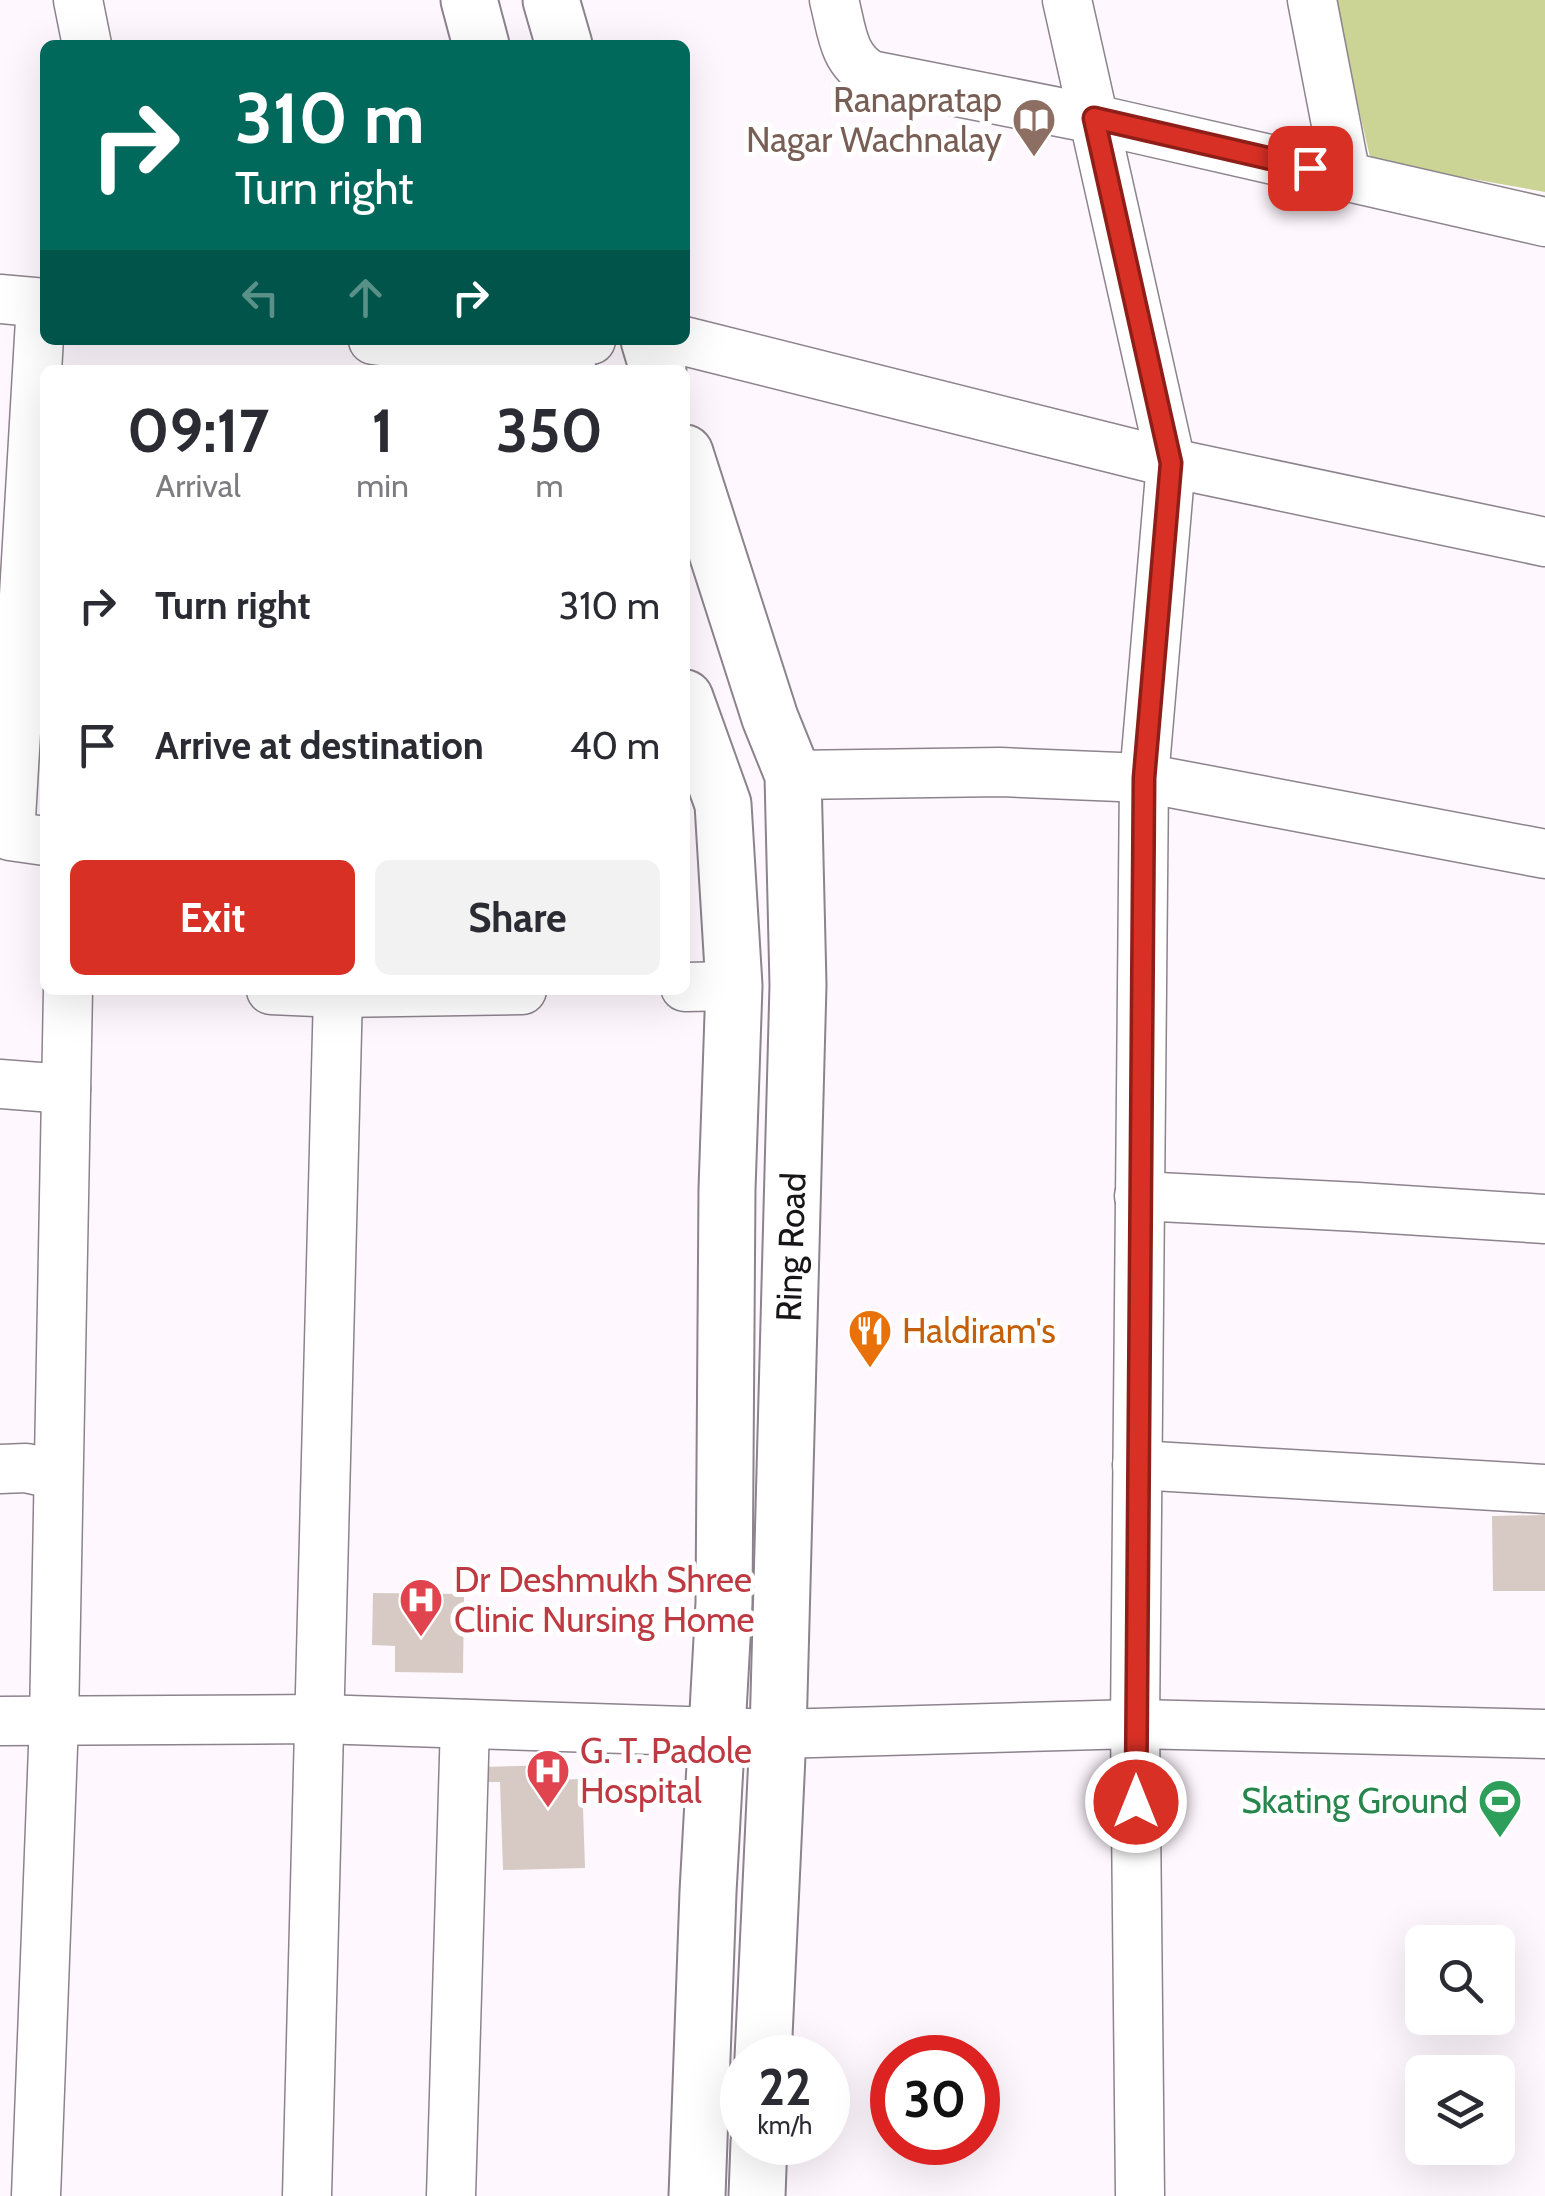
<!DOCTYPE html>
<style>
:root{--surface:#fff;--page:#f2f2f3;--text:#2b2b33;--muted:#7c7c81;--accent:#d93025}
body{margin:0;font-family:Cabin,sans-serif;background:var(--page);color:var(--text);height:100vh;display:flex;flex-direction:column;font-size:38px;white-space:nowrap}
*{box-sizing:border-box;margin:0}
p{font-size:32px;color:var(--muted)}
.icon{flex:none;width:55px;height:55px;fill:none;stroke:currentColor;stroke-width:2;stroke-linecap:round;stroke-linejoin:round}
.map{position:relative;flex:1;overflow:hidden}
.details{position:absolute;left:40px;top:365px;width:650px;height:630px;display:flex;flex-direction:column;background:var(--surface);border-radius:15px;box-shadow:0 10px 40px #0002}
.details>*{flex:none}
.banner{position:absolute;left:40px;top:40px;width:650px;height:305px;border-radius:15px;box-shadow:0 10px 40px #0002;background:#00695c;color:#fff;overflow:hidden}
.controls{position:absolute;left:1405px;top:1925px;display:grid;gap:20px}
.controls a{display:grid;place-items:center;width:110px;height:110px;border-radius:15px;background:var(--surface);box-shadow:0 10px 40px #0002;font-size:50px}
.speed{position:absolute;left:720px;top:2035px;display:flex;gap:20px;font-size:50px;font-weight:700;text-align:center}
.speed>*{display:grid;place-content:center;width:130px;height:130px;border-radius:50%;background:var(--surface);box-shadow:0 10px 40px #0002;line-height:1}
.speed small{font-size:25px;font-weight:400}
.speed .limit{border:15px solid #d22;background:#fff;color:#111}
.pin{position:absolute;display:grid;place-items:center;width:85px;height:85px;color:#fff;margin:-42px;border-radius:20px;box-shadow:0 5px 15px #0006}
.me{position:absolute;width:110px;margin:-55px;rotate:0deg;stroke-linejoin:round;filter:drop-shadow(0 0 8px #0008)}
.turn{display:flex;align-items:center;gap:35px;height:210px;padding:0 30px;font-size:45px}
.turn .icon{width:130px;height:130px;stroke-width:2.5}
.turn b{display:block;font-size:70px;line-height:85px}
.lanes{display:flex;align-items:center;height:95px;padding:0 30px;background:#0003;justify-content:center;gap:50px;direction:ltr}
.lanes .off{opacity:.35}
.eta{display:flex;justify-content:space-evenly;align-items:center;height:170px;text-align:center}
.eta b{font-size:60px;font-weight:800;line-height:70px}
.cta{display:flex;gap:20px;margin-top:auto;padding:20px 30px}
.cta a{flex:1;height:115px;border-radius:15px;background:var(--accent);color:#fff;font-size:40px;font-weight:800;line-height:115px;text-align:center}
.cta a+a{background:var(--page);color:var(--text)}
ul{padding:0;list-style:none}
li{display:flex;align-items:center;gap:30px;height:140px;padding:0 30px}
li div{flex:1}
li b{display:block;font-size:38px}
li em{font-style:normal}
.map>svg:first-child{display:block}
.green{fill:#cbd395}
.building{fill:#d7cac5}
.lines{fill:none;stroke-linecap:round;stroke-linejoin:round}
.minor-casing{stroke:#8c838c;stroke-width:51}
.major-casing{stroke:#8c838c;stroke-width:59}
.minor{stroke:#fff;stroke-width:48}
.major{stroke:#fff;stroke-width:55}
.route-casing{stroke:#8d1f18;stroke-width:25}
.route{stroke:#d93025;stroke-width:18}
.labels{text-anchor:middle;stroke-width:10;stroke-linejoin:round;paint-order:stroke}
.education-label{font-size:35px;fill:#785e54;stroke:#fff;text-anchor:end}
.street-label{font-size:35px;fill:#181518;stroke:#fff}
.food-label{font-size:35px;fill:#c56008;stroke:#fff;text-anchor:start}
.health-label{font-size:35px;fill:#be3a42;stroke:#fff;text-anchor:start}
.leisure-label{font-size:35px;fill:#27864d;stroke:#fff;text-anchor:end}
</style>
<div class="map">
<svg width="1545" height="2196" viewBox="0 0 1545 2196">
<rect width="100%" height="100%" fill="#fff7fe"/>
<!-- green -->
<polygon class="green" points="1333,0 1545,0 1545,192 1371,161"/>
<!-- building -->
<g class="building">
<polygon points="1545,1515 1545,1591 1493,1591 1492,1516"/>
<polygon points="373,1593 464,1594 463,1673 395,1672 395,1646 372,1645"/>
<polygon points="555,1765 555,1780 582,1779 585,1868 503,1870 500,1782 481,1782 480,1767"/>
</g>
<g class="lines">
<defs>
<g id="minor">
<polyline points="78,0 87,45"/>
<path d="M834 0C842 30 842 59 871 75L1094 119 1545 222"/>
<polyline points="1067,0 1171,463 1144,778 1135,1724 1140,2196"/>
<polyline points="1312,0 1346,176"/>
<polyline points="0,299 45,303"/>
<polyline points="41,303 10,836 45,841"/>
<polyline points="373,340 474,353 591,340"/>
<polyline points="680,340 1171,463 1545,542"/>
<polyline points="793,775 1000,772 1144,778 1545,854"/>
<polyline points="685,987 734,986"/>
<polyline points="271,990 338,993 522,990"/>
<polyline points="0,1084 66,1089"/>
<polyline points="1139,1196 1358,1207 1545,1219"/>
<polyline points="1137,1465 1545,1489"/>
<polyline points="0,1469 26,1468 58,1475"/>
<polyline points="0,1721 319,1719 778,1734 1135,1724 1545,1734"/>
<polyline points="36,2196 54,1721 68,990"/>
<polyline points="307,2196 338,993"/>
<polyline points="451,2196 465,1724"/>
</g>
<g id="major">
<polyline points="469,0 481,45"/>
<polyline points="551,0 564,45"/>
<polyline points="558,340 568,370"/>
<polyline points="649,340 658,370"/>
<polyline points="685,453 770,718 793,775 798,985 778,1734 763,2058"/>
<polyline points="685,698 723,804 734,986 727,1189 724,1603 708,1892 697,2196"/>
<polyline points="757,2196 759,2142"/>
</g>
</defs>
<!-- minor casing -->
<use href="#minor" class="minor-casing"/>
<!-- major casing -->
<use href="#major" class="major-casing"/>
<!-- minor -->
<use href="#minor" class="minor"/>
<!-- major -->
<use href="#major" class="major"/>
</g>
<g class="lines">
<defs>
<polyline id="route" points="1136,1802 1144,778 1171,463 1094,118 1310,168"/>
</defs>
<!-- route casing -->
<use href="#route" class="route-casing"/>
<!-- route -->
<use href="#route" class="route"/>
</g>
<!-- icons -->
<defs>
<symbol id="library-pin" viewBox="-11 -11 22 30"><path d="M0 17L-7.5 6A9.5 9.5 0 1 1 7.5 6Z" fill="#8d6e63" stroke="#fff"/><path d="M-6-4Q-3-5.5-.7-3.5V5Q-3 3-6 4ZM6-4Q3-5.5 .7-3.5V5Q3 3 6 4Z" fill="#fff"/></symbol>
<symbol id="restaurant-pin" viewBox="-11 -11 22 30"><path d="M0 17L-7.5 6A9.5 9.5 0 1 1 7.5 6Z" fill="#e8710a" stroke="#fff"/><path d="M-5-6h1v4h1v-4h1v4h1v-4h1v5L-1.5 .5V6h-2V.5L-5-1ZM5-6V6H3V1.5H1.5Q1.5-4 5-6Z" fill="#fff"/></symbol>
<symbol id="hospital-pin" viewBox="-11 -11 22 30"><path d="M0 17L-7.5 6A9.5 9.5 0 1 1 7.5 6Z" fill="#e0444e" stroke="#fff"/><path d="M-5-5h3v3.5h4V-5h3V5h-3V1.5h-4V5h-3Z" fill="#fff"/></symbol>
<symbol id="stadium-pin" viewBox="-11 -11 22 30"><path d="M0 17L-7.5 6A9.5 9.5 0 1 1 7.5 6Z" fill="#2e9e5b" stroke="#fff"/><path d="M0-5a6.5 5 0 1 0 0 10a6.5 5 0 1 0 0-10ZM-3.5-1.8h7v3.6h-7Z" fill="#fff"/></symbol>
</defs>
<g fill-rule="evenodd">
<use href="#library-pin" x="1009" y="95" width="50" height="68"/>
<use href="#restaurant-pin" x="845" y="1306" width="50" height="68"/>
<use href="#hospital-pin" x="396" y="1575" width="50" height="68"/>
<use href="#hospital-pin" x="523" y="1746" width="50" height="68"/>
<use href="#stadium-pin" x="1475" y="1776" width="50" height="68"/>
</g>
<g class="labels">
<!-- education labels -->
<g class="education-label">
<text x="1002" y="112">Ranapratap<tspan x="1002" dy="40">Nagar Wachnalay</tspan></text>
</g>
<!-- street labels -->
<g class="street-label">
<text transform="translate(791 1247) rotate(-88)" y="12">Ring Road</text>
</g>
<!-- food labels -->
<g class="food-label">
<text x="902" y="1343">Haldiram's</text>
</g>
<!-- health labels -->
<g class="health-label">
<text x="454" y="1592">Dr Deshmukh Shree<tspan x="454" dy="40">Clinic Nursing Home</tspan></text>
<text x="580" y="1763">G. T. Padole<tspan x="580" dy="40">Hospital</tspan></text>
</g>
<!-- leisure labels -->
<g class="leisure-label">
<text x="1468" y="1813">Skating Ground</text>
</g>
</g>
</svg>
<div class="controls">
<a><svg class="icon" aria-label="search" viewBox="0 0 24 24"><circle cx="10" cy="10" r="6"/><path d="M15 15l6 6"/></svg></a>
<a><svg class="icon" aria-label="layers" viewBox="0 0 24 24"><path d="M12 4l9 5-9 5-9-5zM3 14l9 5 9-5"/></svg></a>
</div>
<div class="speed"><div>22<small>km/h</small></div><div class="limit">30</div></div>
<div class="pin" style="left:1310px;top:168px;background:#d93025"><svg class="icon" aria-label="arrive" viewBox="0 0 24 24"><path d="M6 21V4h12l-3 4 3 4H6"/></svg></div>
<svg class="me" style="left:1136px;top:1802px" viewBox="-20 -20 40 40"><circle r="17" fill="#d93025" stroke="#fff" stroke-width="3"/><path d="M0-11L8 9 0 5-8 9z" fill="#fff"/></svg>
<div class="banner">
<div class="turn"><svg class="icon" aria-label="right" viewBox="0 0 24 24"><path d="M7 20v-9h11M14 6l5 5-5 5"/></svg><div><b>310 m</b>Turn right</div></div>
<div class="lanes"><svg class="icon off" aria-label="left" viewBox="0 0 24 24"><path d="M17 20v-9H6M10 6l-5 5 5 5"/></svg><svg class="icon off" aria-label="ahead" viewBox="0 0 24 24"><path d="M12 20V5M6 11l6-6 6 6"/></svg><svg class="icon" aria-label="right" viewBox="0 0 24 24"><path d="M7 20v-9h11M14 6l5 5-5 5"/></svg></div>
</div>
<section class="details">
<div class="eta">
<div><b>09:17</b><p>Arrival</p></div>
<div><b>1</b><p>min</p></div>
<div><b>350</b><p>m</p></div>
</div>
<ul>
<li><svg class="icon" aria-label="right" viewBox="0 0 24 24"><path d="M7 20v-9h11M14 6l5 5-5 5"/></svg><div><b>Turn right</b></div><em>310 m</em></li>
<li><svg class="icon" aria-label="arrive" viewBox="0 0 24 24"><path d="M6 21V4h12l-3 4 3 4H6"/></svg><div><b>Arrive at destination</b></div><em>40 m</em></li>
</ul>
<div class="cta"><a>Exit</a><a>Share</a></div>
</section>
</div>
